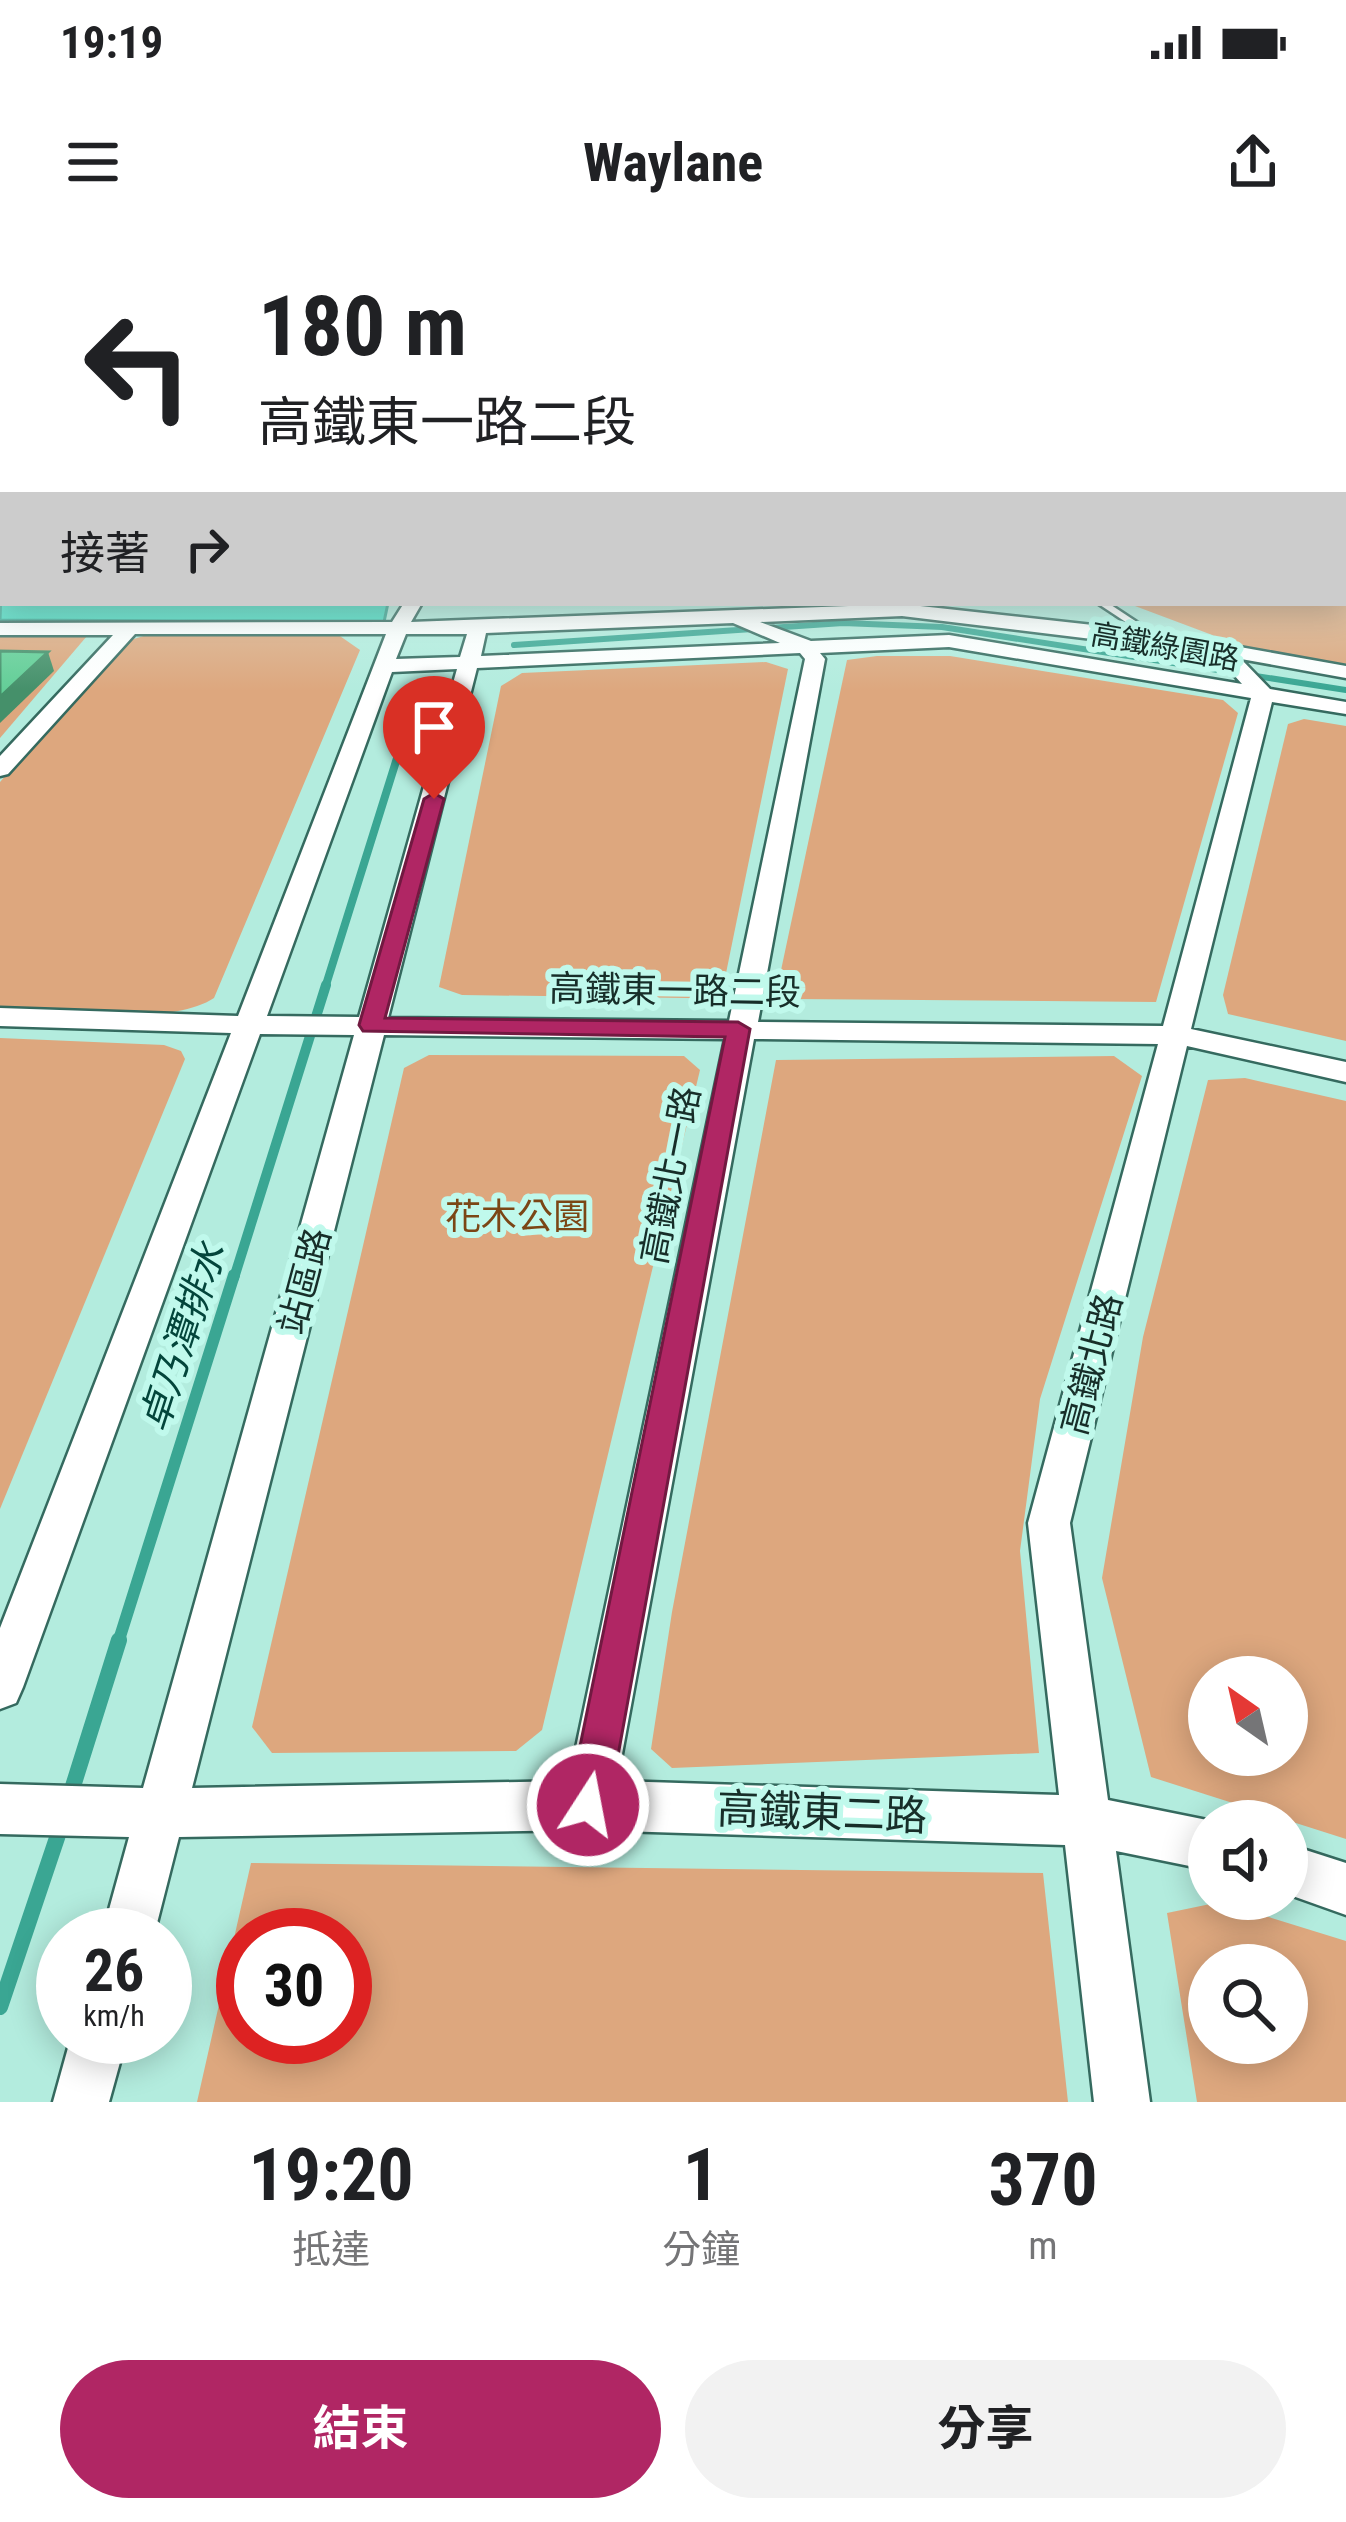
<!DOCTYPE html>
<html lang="zh-TW">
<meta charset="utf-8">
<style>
:root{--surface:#fff;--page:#f2f2f2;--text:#202124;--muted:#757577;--accent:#b02664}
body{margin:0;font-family:"Roboto Condensed","Noto Sans TC",sans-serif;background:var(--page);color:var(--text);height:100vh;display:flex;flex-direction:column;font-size:45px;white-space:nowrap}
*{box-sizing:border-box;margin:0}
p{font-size:39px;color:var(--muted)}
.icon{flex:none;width:66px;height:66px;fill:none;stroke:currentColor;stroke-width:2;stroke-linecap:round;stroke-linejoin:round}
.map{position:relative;height:1862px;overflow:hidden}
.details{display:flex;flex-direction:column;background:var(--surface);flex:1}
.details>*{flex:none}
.top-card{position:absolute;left:0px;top:0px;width:1347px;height:366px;box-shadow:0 6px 30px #0003;background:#fff;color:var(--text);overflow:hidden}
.needle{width:78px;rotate:326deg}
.fabs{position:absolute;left:1188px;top:1416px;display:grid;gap:24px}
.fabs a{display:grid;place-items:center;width:120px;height:120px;border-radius:50%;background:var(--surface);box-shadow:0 6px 30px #0003;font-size:60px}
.speed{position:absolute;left:36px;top:1668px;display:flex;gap:24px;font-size:60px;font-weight:700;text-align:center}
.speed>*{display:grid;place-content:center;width:156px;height:156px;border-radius:50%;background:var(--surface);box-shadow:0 6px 30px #0003;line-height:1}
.speed small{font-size:30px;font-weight:400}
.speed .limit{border:18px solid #d22;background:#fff;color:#111}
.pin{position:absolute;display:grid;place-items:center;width:102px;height:102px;color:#fff;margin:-123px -51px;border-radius:50% 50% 50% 0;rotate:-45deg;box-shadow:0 0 12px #0007}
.pin .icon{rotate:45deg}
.me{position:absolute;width:132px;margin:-66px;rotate:11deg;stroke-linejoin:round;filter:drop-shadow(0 0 9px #0008)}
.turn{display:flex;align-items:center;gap:42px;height:252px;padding:0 60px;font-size:54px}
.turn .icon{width:156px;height:156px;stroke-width:2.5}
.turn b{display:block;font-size:84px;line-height:102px}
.then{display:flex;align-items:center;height:114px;padding:0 60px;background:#0003;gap:24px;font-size:45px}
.eta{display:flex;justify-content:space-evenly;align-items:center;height:204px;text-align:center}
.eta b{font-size:72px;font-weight:700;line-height:84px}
.primary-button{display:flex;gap:24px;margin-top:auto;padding:24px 60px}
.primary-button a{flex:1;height:138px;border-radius:72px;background:var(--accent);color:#fff;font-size:48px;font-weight:700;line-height:138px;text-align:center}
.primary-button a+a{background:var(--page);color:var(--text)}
.status{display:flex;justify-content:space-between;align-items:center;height:84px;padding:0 60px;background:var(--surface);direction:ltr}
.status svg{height:33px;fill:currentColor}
header{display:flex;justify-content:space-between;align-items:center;height:156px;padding:0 60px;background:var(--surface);font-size:54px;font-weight:700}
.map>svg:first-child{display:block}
.green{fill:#dda77e;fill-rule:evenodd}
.water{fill:#49dac1;stroke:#3aa693;stroke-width:3}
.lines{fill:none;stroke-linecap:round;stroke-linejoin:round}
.stream-far4{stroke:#3aa693;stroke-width:6}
.stream-far3{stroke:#3aa693;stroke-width:8}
.stream-far2{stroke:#3aa693;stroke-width:10}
.stream-far1{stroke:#3aa693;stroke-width:12}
.stream{stroke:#3aa693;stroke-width:16}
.service-casing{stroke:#356a5f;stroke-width:5}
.minor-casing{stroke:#356a5f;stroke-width:5}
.service{fill:#fff;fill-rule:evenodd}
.minor{fill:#fff;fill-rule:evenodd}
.shaded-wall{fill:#45906a}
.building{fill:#63ce97;stroke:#45906a;stroke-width:3}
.route{fill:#b02664;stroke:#721941;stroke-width:3}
.labels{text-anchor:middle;stroke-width:12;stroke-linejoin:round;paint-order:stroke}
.far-street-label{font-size:30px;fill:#172e29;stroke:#c0f9ec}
.street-label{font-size:36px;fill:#172e29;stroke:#c0f9ec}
.park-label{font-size:36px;fill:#7b4615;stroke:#c0f9ec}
.water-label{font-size:39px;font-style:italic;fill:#03453b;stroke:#c0f9ec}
.near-street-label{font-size:42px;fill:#172e29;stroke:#c0f9ec}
</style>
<div class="status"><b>19:19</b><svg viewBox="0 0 49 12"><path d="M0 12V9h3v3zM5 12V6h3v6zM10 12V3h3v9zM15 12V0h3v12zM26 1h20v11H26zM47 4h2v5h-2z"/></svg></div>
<header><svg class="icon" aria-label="menu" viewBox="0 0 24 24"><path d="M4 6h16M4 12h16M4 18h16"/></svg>Waylane<svg class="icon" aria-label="share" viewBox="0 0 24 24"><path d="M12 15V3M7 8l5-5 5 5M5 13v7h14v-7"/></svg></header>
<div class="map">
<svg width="1346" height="1862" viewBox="0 0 1346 1862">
<rect width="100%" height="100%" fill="#b3ecde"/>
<!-- green -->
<g class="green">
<polygon points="1346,263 1346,424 1247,408 1127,363 1344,363"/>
<path d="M153 393 337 394 360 410 214 758C169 788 56 769 0 767V542L121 403Z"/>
<polygon points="0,395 87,396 0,498"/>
<polygon points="877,416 950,416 1223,460 1238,473 1156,762 791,759 777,749 847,420"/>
<polygon points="766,422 788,429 724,743 689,758 462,755 439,747 501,446 522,433"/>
<polygon points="1304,479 1346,486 1346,801 1228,774 1223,755 1288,484"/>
<polygon points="0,798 164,805 181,811 185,819 0,1269"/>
<polygon points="429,815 684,816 700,830 542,1490 516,1511 272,1513 252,1487 404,828"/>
<polygon points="1114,816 1142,836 1040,1159 1020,1311 1039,1513 672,1528 651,1509 672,1372 776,820"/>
<path d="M1245 838 1346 861V1599L1151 1537 1102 1338 1143 1097 1208 840ZM1209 1437H1287V1515H1209Z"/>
<path d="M251 1623 1043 1633 1068 1862H197ZM243 1695H345V1797H243Z"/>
<path d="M1220 1662 1346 1701V1862H1197L1167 1673ZM1209 1725H1287V1803H1209Z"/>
</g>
<!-- water -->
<polygon class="water" points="3,293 3,363 388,363 384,382 0,380"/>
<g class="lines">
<!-- stream-far4 -->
<g class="stream-far4">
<polyline points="514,405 843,383 942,387 1346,450"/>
<polyline points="398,518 421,444"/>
</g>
<!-- stream-far3 -->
<polyline class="stream-far3" points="325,748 398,515"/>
<!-- stream-far2 -->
<polyline class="stream-far2" points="234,1038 326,745"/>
<!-- stream-far1 -->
<polyline class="stream-far1" points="118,1403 234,1035"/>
<!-- stream -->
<g class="stream">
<polyline points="69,1559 119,1400"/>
<polyline points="0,1767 62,1583"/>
</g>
<defs>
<g id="service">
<rect x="1344" y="206" width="2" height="4"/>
<polygon points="1097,363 1108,363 1161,398 1153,400"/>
</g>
<g id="minor">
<polygon points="3,236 3,246 0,247 0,237"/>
<polygon points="1344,249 1346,250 1346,260 1344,259"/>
<path d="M404 363H422L411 382 902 364 1156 392 1346 426V438L1241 419 1270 449 1346 462V474L1272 462 1191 789 1346 822V842L1187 806 1070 1283 1108 1560 1212 1581 1209 1630 1116 1611 1150 1862H1094L1065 1605 588 1590 179 1597 154 1695H102L129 1597 0 1594V1544L143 1548 354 795 260 794 23 1447 16 1463 0 1469V1388L231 793 0 786V768L238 776 386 394H135L8 534 0 536V516L113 395H0V383L392 382ZM902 376 1215 414 1242 444 949 395 811 401 760 382ZM733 383 780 403 481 416 486 393ZM406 394H467L460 417 396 419ZM949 407 1251 458 1163 786 758 782 825 419 820 413ZM800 413 805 419 729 781 388 778 477 428ZM457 429 359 777 267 776 392 432ZM384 795 725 799 569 1541 192 1548ZM754 799 1158 804 1028 1283 1059 1555 617 1541Z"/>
<polygon points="1287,1604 1346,1623 1346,1675 1287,1654"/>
<polygon points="71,1797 127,1797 109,1862 53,1862"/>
</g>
</defs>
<!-- service casing -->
<use href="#service" class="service-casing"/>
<!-- minor casing -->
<use href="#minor" class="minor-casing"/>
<!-- service -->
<use href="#service" class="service"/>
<!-- minor -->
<use href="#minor" class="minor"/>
</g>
<!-- shaded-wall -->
<polygon class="shaded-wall" points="48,412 54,431 0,483 0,457"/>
<!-- building -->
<polygon class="building" points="0,411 48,412 0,457"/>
<!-- sky -->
<linearGradient id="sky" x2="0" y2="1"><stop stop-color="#68c3d8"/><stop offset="0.42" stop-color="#ddf6f0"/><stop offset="1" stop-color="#ddf6f0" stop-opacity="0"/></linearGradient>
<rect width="1346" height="451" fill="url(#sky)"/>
<!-- route -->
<polygon class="route" points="434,553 444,559 385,778 738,782 750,789 609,1565 603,1579 588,1585 574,1579 568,1565 725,797 363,791 359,785 424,559"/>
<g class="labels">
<!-- far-street labels -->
<g class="far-street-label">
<text transform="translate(1165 407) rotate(10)" y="10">高鐵綠園路</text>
</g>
<!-- street labels -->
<g class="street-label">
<text transform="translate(675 750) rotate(1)" y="13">高鐵東一路二段</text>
<text transform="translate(670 935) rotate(-79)" y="13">高鐵北一路</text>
<text transform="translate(304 1041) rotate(-75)" y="13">站區路</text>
<text transform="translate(1091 1124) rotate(-75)" y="13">高鐵北路</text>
</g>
<!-- park labels -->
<g class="park-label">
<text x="517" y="989">花木公園</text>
</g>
<!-- water labels -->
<g class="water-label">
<text transform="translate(182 1097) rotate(-72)" y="14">卓乃潭排水</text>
</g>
<!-- near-street labels -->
<g class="near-street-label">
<text transform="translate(822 1572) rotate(2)" y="15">高鐵東二路</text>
</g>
</g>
</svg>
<div class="fabs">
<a><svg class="needle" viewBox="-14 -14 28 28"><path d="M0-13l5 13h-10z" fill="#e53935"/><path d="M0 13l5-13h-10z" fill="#757577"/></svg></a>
<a><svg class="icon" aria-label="sound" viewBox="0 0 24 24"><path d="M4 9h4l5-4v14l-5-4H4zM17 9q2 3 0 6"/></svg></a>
<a><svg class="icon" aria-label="search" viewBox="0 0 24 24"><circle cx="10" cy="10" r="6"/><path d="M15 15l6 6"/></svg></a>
</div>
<div class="speed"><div>26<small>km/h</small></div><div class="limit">30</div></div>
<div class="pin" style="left:434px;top:559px;background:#d93025"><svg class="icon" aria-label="arrive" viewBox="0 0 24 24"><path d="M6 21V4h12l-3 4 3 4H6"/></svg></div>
<svg class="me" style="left:588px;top:1565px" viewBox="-20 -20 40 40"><circle r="17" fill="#b02664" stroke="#fff" stroke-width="3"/><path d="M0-11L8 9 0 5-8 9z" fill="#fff"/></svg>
<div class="top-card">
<div class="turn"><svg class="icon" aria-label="left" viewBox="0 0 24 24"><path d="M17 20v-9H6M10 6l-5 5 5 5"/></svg><div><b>180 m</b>高鐵東一路二段</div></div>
<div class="then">接著<svg class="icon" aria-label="right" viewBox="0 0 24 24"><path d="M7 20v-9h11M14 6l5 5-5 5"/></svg></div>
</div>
</div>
<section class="details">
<div class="eta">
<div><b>19:20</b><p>抵達</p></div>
<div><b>1</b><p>分鐘</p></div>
<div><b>370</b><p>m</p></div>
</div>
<div class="primary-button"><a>結束</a><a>分享</a></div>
</section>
